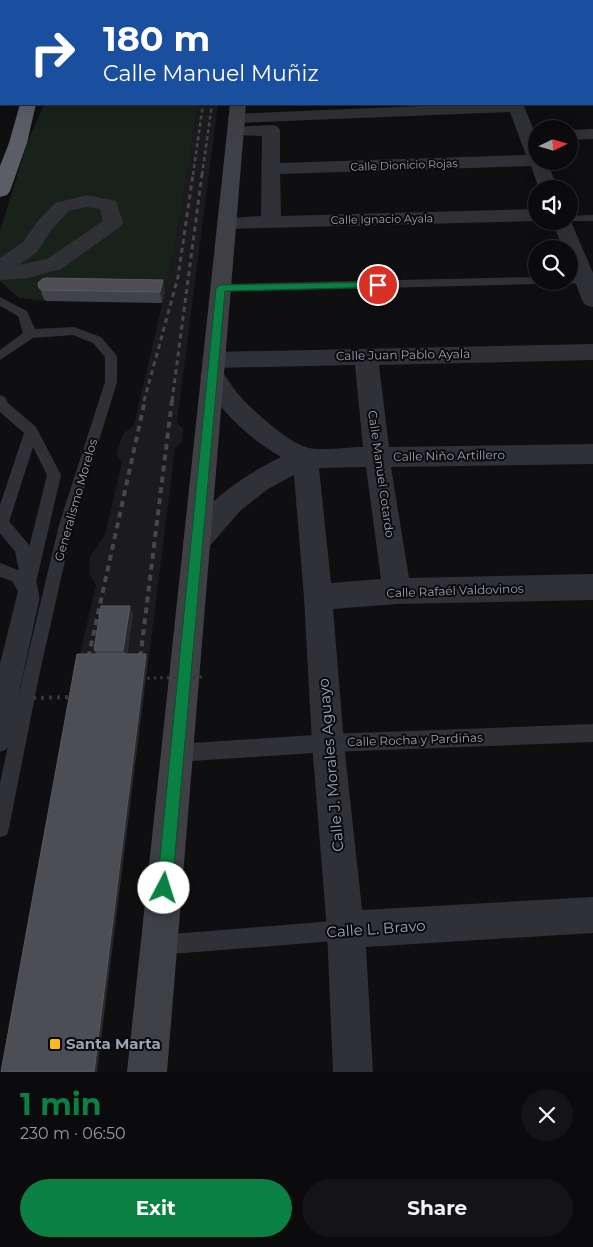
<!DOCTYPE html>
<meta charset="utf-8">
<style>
:root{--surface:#0b0b0d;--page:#141416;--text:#f1f3f6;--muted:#9a9b9d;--line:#2b2b2e;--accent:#0b8043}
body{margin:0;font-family:Montserrat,sans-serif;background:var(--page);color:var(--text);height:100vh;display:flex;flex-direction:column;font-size:19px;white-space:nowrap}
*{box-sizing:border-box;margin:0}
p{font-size:16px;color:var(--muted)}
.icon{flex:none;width:28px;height:28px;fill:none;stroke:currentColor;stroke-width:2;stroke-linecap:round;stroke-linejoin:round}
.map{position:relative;height:1072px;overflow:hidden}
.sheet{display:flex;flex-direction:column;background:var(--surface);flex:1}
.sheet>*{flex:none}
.hud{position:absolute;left:0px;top:0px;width:594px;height:105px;box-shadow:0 5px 20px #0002,0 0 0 1px var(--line);background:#1a4fa0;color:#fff;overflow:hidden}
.needle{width:32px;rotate:85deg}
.controls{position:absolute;left:528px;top:120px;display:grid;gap:10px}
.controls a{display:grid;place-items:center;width:50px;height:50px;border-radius:50%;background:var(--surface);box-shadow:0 5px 20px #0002,0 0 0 1px var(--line);font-size:25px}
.pin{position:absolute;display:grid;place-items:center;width:42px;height:42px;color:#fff;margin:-21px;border:2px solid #fff;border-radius:50%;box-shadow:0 1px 5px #0007}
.me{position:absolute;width:55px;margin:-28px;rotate:5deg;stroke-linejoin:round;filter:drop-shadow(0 0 4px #0008)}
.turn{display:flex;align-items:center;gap:18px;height:105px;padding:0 20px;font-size:22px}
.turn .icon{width:65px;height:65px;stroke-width:2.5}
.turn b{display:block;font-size:35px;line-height:42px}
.round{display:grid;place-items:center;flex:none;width:52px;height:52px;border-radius:26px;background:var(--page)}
.summary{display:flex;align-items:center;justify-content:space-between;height:85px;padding:0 20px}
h1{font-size:30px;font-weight:700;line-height:38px;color:var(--accent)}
.cta{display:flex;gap:10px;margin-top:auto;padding:10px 20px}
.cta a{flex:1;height:58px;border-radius:30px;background:var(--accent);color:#fff;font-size:20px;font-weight:700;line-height:58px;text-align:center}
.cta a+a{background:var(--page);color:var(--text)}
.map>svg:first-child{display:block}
.built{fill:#1b1b1e}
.green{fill:#19211b}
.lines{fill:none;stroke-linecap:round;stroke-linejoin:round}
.path{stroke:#36383d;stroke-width:2;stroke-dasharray:1 2.5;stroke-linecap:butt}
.lane{fill:#303136;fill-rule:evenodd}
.street{fill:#303136;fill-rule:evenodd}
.secondary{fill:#3e4046;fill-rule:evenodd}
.highway{fill:#5c5e67;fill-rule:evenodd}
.rail-far2{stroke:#45474d;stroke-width:2.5;stroke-dasharray:4 3;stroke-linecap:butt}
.rail-far1{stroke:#45474d;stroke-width:3;stroke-dasharray:5 4;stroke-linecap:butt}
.rail{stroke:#45474d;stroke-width:4;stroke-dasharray:6 5;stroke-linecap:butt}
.path-bridge-far1{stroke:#36383d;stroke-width:3;stroke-dasharray:2.5 4;stroke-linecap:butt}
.path-bridge{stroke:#36383d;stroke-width:4;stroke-dasharray:3 5;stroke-linecap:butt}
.lane-bridge-far1{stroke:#303136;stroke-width:15}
.lane-bridge{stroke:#303136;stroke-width:19}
.wall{fill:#424349}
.shaded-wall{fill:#292a2e}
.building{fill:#4c4e54;stroke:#595b63}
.route{fill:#0b8043;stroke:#07532c}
.poi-dot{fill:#feb91a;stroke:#0a0a0c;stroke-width:2}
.labels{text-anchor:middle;stroke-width:4;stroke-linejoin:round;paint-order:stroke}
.far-street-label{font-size:11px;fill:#9fa4b3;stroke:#0a0a0c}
.street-label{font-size:12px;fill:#9fa4b3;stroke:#0a0a0c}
.near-street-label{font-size:15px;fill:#9fa4b3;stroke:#0a0a0c}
.near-poi-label{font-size:15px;font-weight:bold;fill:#9fa4b3;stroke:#0a0a0c;text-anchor:start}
</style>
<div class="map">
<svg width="593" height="1072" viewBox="0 0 593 1072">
<rect width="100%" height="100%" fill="#0f0f11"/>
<!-- built -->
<polygon class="built" points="198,104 218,104 177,422 183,429 182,442 175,448 97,1072 5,1072 79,658 96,585 89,573 90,556 105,535 122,462 116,454 123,434 134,425 165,292 180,218"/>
<!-- green -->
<polygon class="green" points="44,104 198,104 180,218 165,292 51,289 42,294 43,300 47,301 19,298 0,281 0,231 28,141"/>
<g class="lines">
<!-- path -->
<polyline class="path" points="88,1 91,0"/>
<!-- lane -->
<g class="lane">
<polygon points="593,215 593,221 565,221 569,221 569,216"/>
<polygon points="569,276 585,276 591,280 585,284 565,283 564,281 569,281"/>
<polygon points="536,277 536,281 542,281 540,284 221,292 215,288 221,284"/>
<polygon points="0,297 27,311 35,329 74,327 101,337 117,356 117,382 73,525 39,676 9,828 7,835 0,837 0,783 23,676 59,525 105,382 105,357 93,343 73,335 33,338 0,360 0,350 23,333 18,316 0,306"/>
<polygon points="0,395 5,397 8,403 36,427 61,475 9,699 6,705 0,707 0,664 18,591 12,581 0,577 0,563 23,572 47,475 33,447 7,528 5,532 0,534 0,505 24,433 0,412"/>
<polygon points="593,724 593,742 328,752 177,762 171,759 168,753 171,747 177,744 328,734"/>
<polygon points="346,920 353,923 356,930 353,937 346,940 159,955 152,952 149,945 152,938 159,935"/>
</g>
<!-- street -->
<g class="street">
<polygon points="264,0 282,0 282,1 265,1"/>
<polygon points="466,0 481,0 481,1 467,1"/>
<rect x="592" y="4" width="1" height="8"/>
<rect x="592" y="39" width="1" height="10"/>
<rect x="592" y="71" width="1" height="10"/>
<polygon points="468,104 523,104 536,135 536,161 547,161 558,189 539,189 531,166 280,174 281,216 536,209 536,221 227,229 220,227 217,223 220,219 261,216 262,136 234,135 231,131 234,127 271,125 277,126 280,130 280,163 526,155 510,112 237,123 231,122 228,118 231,114"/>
<polygon points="593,129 593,139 569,140 569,130"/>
<path d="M87 195 116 201 123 223 120 227 61 269 28 278 0 280V258L23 242 38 221 55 203ZM87 207 100 209 103 221 47 259 19 265 37 252 52 229 69 211Z"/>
<polygon points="569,217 593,273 593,307 585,305 582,300 569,265 569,249 563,249 552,221 569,221"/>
<path d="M593 344V360L379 365 389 447 593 444V464L391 467 409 578 593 574V600L397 604 333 609 344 743 362 910 593 897V933L366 947 373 1072H333L327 930 312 743 304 597 294 475 268 489 241 510 207 549 197 553 187 549 183 541C202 503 244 475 281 457 247 437 220 411 200 376L204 370 211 368 206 366 202 360 206 354 214 352ZM355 365 363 447C349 447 322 451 309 448 289 444 251 409 238 394 231 386 225 371 215 368ZM366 467 381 579 331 583 319 468Z"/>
</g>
<!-- secondary -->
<polygon class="secondary" points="230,104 246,104 167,1072 127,1072"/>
<!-- highway -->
<g class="highway">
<polygon points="0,21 1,22 1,31 0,31"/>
<polygon points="20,104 36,104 27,143 10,191 7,195 0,197 0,166 9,143"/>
</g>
<!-- rail-far2 -->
<g class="rail-far2">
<polyline points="193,175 203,104"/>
<polyline points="202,175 212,104"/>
</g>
<!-- rail-far1 -->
<g class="rail-far1">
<polyline points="144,401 178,277 193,174"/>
<polyline points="172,401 202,174"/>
</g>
<!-- rail -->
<g class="rail">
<polyline points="86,668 145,400"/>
<polyline points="139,668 172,400"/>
</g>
<!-- path-bridge-far1 -->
<polyline class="path-bridge-far1" points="141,680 150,678 205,677"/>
<!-- path-bridge -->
<polyline class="path-bridge" points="33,698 72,697"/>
<!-- lane-bridge-far1 -->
<polyline class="lane-bridge-far1" points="0,522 22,548 32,598 11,694"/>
<!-- lane-bridge -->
<polyline class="lane-bridge" points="0,742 11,693"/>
</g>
<!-- wall -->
<g class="wall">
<polygon points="38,283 165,292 162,303 47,301 44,300"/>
<polygon points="133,614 127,654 148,658 96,654 94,650"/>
</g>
<!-- shaded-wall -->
<g class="shaded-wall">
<polygon points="163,280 165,292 162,303 160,292"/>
<polygon points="130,606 133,614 127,658 123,650"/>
<polygon points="146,654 148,658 97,1072 94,1072"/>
</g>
<!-- building -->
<g class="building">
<polygon points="47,278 163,280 160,292 43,290 39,288 38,283 42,279"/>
<polygon points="101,606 130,606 123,650 94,650"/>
<polygon points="77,654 146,654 94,1072 1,1072"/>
</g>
<!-- route -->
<polygon class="route" points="378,282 383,285 382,287 225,291 172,888 169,893 164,895 159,893 157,888 216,288 221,285"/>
<!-- markers -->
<rect class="poi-dot" x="49" y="1038" width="12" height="12" rx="2.5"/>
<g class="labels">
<!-- far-street labels -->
<g class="far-street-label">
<text transform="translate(404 165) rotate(-2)" y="4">Calle Dionicio Rojas</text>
<text transform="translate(382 219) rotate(-1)" y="4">Calle Ignacio Ayala</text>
</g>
<!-- street labels -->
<g class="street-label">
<text transform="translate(403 355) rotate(-1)" y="4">Calle Juan Pablo Ayala</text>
<text transform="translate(449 456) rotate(-1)" y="4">Calle Niño Artillero</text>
<text transform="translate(381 474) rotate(82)" y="4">Calle Manuel Cotardo</text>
<text transform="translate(76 500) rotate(-74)" y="4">Generalismo Morelos</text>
<text transform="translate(455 591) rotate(-2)" y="4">Calle Rafaél Valdovinos</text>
<text transform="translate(415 740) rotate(-2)" y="4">Calle Rocha y Pardiñas</text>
</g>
<!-- near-street labels -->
<g class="near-street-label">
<text transform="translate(331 765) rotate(-95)" y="5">Calle J. Morales Aguayo</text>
<text transform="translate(376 929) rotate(-4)" y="5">Calle L. Bravo</text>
</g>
<!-- near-poi labels -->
<g class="near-poi-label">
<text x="66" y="1049">Santa Marta</text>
</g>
</g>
</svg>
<div class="controls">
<a><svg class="needle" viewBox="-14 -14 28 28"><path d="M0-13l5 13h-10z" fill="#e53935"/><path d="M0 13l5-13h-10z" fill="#9a9b9d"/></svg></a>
<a><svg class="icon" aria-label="sound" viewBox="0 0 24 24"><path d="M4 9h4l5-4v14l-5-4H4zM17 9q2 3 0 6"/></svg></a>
<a><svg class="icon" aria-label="search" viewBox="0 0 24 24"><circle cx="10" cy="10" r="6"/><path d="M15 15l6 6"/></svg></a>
</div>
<div class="pin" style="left:378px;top:285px;background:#d93025"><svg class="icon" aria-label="arrive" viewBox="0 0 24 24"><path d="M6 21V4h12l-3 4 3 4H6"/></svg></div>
<svg class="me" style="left:164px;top:888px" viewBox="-20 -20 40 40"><circle r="19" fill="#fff"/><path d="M0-13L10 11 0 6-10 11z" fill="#0b8043"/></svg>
<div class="hud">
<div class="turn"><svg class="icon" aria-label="right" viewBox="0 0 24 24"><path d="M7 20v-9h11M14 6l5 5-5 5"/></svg><div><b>180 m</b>Calle Manuel Muñiz</div></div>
</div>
</div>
<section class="sheet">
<div class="summary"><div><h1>1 min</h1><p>230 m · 06:50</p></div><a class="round"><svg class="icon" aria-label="close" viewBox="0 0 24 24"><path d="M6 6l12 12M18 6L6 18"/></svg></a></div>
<div class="cta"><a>Exit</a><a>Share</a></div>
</section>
